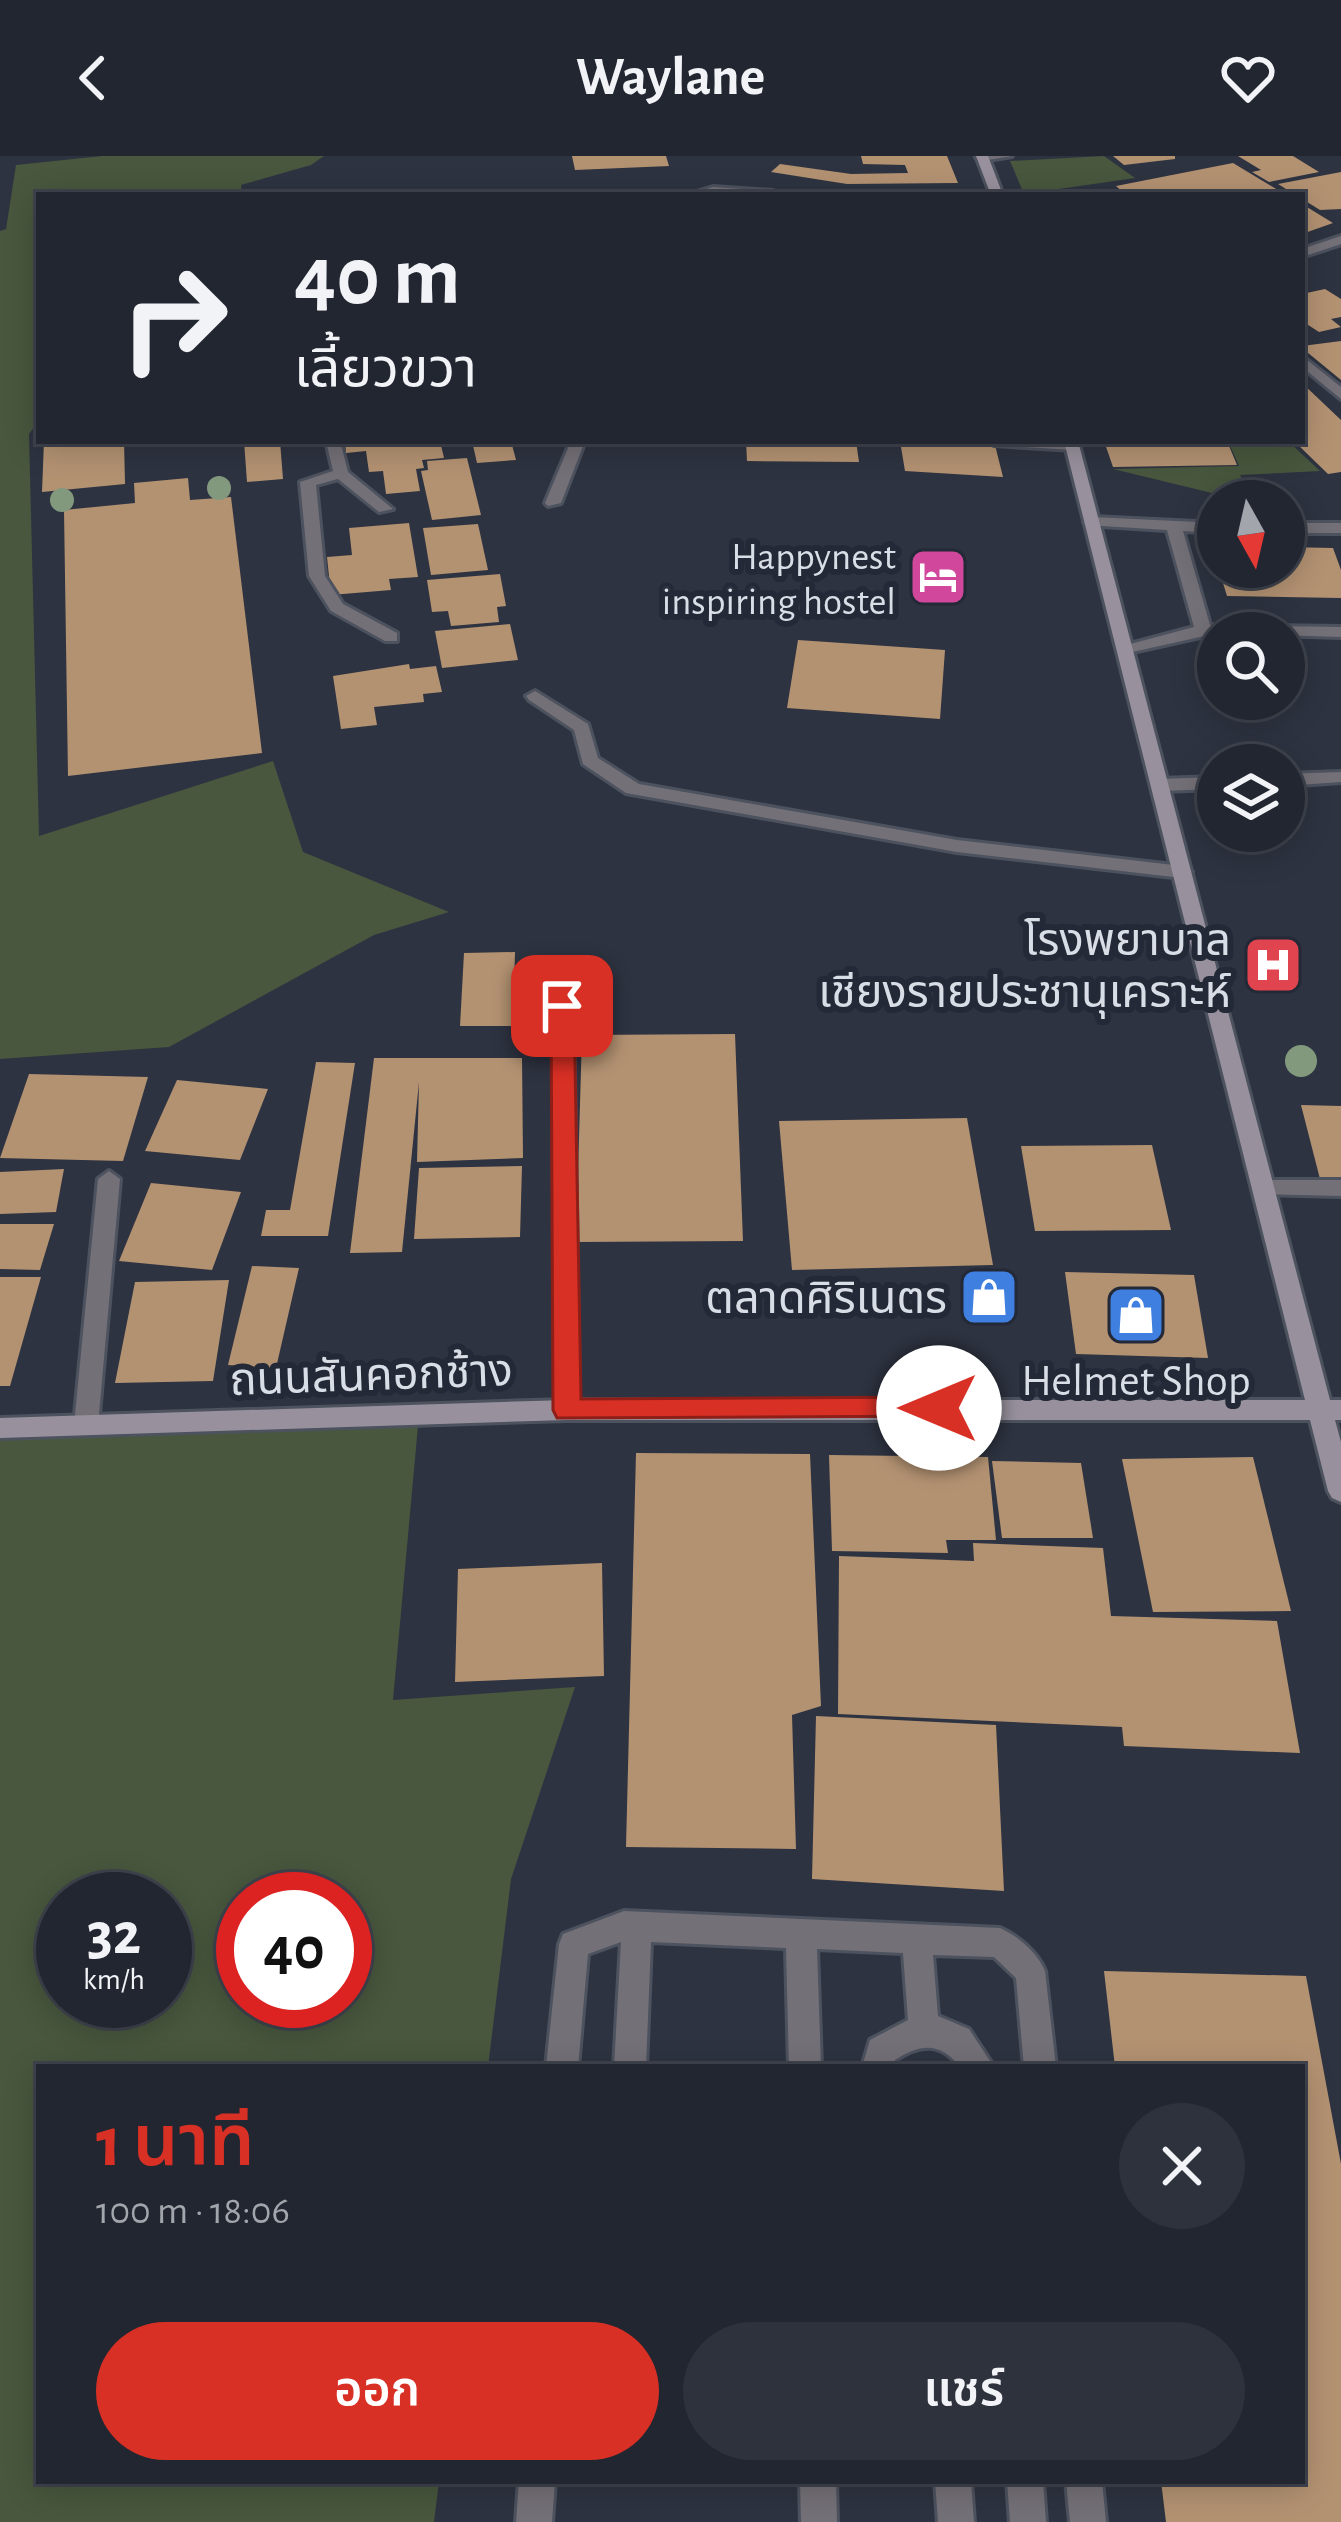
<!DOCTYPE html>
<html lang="th">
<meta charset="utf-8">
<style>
:root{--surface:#222631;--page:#2e323d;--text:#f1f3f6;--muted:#a2a5ab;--line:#3f434d;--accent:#d93025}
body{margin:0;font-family:"Alegreya Sans","Noto Sans Thai",sans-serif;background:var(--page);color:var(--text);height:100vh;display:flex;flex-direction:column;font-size:45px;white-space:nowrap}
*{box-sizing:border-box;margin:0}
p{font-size:39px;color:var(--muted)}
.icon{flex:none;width:66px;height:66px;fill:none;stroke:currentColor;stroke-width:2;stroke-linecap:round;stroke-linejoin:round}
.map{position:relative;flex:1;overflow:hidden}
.side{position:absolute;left:36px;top:1908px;width:1269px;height:420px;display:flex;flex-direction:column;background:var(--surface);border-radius:0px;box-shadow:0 6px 30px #0003,0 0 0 3px var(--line)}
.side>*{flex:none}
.hud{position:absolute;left:36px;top:36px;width:1269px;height:252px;border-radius:0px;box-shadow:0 6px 30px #0003,0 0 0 3px var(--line);background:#222631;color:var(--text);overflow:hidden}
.needle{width:78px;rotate:172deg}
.fabs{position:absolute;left:1197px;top:324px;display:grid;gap:24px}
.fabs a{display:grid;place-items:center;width:108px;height:108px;border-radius:50%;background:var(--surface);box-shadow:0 6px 30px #0003,0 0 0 3px var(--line);font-size:60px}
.speed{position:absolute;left:36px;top:1716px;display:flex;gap:24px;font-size:60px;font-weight:700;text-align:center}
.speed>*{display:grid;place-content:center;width:156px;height:156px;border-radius:50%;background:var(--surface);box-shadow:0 6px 30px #0003,0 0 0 3px var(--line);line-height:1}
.speed small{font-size:30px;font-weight:400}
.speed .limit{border:18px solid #d22;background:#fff;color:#111}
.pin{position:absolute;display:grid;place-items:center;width:102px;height:102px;color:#fff;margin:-51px;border-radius:24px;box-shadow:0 6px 18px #0006}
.me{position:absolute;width:132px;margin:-66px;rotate:270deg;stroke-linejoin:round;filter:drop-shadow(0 0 9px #0008)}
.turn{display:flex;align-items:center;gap:42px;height:252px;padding:0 60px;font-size:54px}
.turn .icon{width:156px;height:156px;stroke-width:2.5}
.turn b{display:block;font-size:84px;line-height:102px}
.round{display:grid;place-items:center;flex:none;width:126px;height:126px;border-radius:63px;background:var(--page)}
.head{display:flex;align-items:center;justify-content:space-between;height:204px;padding:0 60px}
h1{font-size:72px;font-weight:600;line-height:90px;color:var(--accent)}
.cta{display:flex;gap:24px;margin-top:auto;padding:24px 60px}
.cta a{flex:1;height:138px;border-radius:72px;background:var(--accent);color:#fff;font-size:48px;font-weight:600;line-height:138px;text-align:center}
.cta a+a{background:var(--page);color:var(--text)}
header{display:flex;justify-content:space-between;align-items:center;height:156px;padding:0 60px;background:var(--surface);font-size:54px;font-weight:600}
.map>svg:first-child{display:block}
.green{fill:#48573e;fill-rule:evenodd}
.building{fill:#b39272}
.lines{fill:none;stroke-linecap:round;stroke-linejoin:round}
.lane-casing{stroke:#4d525f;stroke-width:6}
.street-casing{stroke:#4d525f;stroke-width:6}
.secondary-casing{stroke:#4d525f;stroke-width:6}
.lane{fill:#747077;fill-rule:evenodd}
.street{fill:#747077;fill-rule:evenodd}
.secondary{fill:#98919d;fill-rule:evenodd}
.tree{fill:#83997e}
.route{fill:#d93025;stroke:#8d1f18;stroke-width:3}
.labels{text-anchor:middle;stroke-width:12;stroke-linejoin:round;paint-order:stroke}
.far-poi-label{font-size:39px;fill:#d9dde6;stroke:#242937;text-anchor:end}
.poi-label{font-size:45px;fill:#d9dde6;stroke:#242937;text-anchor:end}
.street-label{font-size:45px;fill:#d9dde6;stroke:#242937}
</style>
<header><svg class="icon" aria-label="back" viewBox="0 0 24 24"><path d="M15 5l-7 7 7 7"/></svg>Waylane<svg class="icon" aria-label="heart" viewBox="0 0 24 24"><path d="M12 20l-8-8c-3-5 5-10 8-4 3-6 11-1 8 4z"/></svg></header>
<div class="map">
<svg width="1341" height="2366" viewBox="0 0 1341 2366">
<rect width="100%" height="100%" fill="#2e3341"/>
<!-- green -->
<g class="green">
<polygon points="102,0 324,0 311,9 241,29 242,39 39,39 39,265 29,278 39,680 273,605 303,696 449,756 374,779 169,891 0,903 0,75 6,73 16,9"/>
<polygon points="1104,0 1135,22 1024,38 1010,5"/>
<polygon points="1228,285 1288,285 1320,315 1240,319 1250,335 1212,337 1113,313 1239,310"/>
<path d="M419 1259 393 1544 575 1531 511 1723 488 1911H39V2325H439L434 2366H0V1272ZM63 1743H165V1845H63ZM243 1743H345V1845H243Z"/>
</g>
<!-- building -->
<g class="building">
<polygon points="572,0 666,0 669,10 575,14"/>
<polygon points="861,0 947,0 958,27 847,28 771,16 780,8 851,18 908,17 905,9 863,8"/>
<polygon points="1113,0 1175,0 1175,3 1124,9"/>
<polygon points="1238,0 1293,0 1319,16 1269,26 1252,16 1261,14"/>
<polygon points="1233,7 1286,39 1126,39 1116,30"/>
<polygon points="1341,16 1341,53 1320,54 1278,28"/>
<polygon points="1302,48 1333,67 1302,78"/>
<polygon points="1325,133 1341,143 1341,161 1331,163 1341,171 1319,176 1302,165 1302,138"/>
<polygon points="1341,185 1341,224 1302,192 1302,190"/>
<polygon points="1302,227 1341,264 1341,316 1328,318 1294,285 1302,285"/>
<polygon points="44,285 124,285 125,328 42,336"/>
<polygon points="244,285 280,285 283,323 247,326"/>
<polygon points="345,285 440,285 444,302 422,304 424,312 416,313 420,335 386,338 383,315 369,316 366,295 346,297"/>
<polygon points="472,285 511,285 516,304 477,307"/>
<polygon points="746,285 856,285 859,306 747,305"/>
<polygon points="900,285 994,285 1003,321 905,315"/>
<polygon points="1104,285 1227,285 1237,309 1113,311"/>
<polygon points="467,302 481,359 432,364 421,315 428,314 427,305"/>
<polygon points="188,322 190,344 231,341 262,597 68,620 64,354 135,347 134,327"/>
<polygon points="409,367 418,421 389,423 391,434 331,439 327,401 352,399 349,372"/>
<polygon points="478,368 488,414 431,419 423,372"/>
<polygon points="1284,391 1333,392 1341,414 1341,442 1227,440 1219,414 1284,411"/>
<polygon points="500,418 506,450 497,451 499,466 451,470 448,455 432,456 427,424"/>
<polygon points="510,468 518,504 442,512 435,475"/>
<polygon points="798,484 945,494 940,563 787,552"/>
<polygon points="409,508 410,513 436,510 442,536 423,538 424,546 374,551 377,569 341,573 333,520"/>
<polygon points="515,796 513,870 460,870 464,797"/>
<polygon points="735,878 743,1085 576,1086 582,879"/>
<polygon points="374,902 522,902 523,1002 417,1006 419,926 402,1096 350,1097"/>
<polygon points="316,906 355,907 328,1080 261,1080 266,1054 290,1054"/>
<polygon points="29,918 148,921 123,1005 0,1002"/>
<polygon points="177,924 268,933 240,1004 145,995"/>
<polygon points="1301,949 1341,950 1341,1023 1320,1023"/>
<polygon points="967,962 993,1109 792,1114 779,965"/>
<polygon points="1152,989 1171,1074 1035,1075 1021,990"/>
<polygon points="522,1010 520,1081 414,1083 419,1012"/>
<polygon points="64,1013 56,1056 0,1058 0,1016"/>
<polygon points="151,1027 241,1036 212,1114 119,1105"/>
<polygon points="0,1068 54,1068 40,1114 0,1113"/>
<polygon points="252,1110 299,1112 276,1212 228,1209"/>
<polygon points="1065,1116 1194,1119 1208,1202 1076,1198"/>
<polygon points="0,1121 41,1121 10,1230 0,1230"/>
<polygon points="229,1124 213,1225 115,1227 135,1126"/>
<polygon points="636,1297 810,1298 821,1550 792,1559 796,1693 626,1691"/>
<polygon points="829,1299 988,1301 996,1384 946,1384 948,1397 832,1395"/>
<polygon points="1253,1301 1291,1455 1153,1456 1122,1303"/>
<polygon points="992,1305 1081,1307 1093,1382 1002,1382"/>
<polygon points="973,1387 1103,1392 1111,1460 1277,1465 1300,1597 1124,1590 1122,1571 838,1558 839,1400 974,1405"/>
<polygon points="602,1407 604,1520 455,1526 458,1413"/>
<polygon points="816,1560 996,1569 1004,1735 812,1723"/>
<polygon points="1104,1815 1306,1820 1341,2008 1341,2366 1166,2366 1161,2325 1302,2325 1302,1911 1115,1911"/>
</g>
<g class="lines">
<defs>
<g id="lane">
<polygon points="713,31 773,35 779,39 687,39"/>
<polygon points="1302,200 1341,231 1341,243 1302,211"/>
<polygon points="326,285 340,285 348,316 393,353 379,356 338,323 316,329 325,420 343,448 397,477 397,485 385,485 331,455 309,420 300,326 333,315"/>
<polygon points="571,285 585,285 561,347 548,350 545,347"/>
<polygon points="987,285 1065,285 1080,290 1073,294 994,289"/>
<polygon points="1092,361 1218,367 1218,377 1183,375 1210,469 1341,471 1341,481 1218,477 1119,499 1119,491 1194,471 1167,374 1086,369 1084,366"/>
<rect x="1284" y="367" width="57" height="10"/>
<polygon points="535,535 588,568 598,602 639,628 957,684 1182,710 1192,716 1182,722 957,696 626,637 583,608 574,574 529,544 526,540"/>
<polygon points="1341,616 1341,626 1284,630 1284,618"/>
<polygon points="1218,621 1218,633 1160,635 1151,629 1160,623"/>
<polygon points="563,843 573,850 579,1254 576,1261 558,1261 555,1254 553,850"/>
<path d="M624 1755 1000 1772C1018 1780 1038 1797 1045 1815L1056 1911H1024L1016 1822 994 1801 933 1799 938 1860 969 1873 994 1911H960C941 1886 921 1887 895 1904L894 1911H862L870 1884 908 1864 903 1797 817 1793 821 1911H789L786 1792 651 1786 646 1911H614L621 1786 588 1798 578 1911H546L559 1788 563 1778Z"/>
<polygon points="519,2325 555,2325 552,2366 516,2366"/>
<polygon points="800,2325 836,2325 837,2366 801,2366"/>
<polygon points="935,2325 971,2325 974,2366 938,2366"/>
<polygon points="1007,2325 1043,2325 1046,2366 1010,2366"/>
<polygon points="1066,2325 1102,2325 1106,2366 1070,2366"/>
</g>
<g id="street">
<polygon points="1012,0 982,5 976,1 977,0"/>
<polygon points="1341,80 1341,88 1302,101 1302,93"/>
<polygon points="109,1015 120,1023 98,1269 95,1276 77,1276 74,1269 98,1023"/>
<polygon points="1263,1024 1341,1024 1341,1040 1255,1038 1252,1032"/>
</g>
<g id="secondary">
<polygon points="976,0 988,0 1003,39 991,39"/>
<polygon points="1064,285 1078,285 1330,1244 1341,1244 1341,1264 1335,1264 1341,1286 1341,1346 1332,1342 1328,1335 1310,1264 567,1264 0,1282 0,1262 567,1244 1305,1244"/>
</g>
</defs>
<!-- lane casing -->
<use href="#lane" class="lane-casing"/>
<!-- street casing -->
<use href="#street" class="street-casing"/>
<!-- secondary casing -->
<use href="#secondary" class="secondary-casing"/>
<!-- lane -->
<use href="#lane" class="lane"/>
<!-- street -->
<use href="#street" class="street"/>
<!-- secondary -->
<use href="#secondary" class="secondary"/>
</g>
<!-- trees -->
<g class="tree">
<circle cx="219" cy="332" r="12"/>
<circle cx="62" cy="344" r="12"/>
<circle cx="1301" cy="905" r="16"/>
</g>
<!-- route -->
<polygon class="route" points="562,842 574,850 581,1243 939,1241 949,1244 953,1252 949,1260 557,1262 553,1254 551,850"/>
<!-- icons -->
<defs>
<symbol id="hotel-square" viewBox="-11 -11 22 22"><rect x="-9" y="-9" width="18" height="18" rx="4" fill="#d1479c" stroke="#242937"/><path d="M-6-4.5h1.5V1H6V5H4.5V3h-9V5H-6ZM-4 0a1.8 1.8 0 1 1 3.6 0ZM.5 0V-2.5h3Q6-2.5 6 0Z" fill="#fff"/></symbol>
<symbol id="hospital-square" viewBox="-11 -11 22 22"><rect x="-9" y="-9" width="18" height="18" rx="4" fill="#e0444e" stroke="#242937"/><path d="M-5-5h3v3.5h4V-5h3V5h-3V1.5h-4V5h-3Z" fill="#fff"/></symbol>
<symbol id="shop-square" viewBox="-11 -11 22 22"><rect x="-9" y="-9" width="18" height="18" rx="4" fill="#3f7fe0" stroke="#242937"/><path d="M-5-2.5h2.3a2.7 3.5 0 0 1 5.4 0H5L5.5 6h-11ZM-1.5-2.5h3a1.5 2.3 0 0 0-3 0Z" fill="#fff"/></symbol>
</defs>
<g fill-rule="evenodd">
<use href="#hotel-square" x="905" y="388" width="66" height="66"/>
<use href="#hospital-square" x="1240" y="776" width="66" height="66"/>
<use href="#shop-square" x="956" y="1108" width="66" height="66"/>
<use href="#shop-square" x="1103" y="1126" width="66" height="66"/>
</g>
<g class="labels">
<!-- far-poi labels -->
<g class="far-poi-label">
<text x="896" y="413">Happynest<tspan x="896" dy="45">inspiring hostel</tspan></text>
</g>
<!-- poi labels -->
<g class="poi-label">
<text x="1231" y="799">โรงพยาบาล<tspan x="1231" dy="52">เชียงรายประชานุเคราะห์</tspan></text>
<text x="947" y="1157">ตลาดศิริเนตร</text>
<text x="1136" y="1239" text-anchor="middle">Helmet Shop</text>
</g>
<!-- street labels -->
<g class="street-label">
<text transform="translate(371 1218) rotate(-2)" y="16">ถนนสันคอกช้าง</text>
</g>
</g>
</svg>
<div class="fabs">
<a><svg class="needle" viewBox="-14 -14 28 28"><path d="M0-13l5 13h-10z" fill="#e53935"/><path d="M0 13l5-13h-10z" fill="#a2a5ab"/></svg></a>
<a><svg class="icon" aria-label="search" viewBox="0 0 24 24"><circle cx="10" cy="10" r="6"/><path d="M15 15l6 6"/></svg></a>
<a><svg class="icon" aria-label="layers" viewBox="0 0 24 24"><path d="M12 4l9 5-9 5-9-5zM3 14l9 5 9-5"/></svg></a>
</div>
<div class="speed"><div>32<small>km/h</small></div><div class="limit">40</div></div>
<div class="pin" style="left:562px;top:850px;background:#d93025"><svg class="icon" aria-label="arrive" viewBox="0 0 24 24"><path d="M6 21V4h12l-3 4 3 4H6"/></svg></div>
<svg class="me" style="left:939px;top:1252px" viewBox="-20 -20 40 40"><circle r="19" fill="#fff"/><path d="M0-13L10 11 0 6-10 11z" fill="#d93025"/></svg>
<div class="hud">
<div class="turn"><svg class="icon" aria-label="right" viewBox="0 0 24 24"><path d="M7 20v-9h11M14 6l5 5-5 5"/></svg><div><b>40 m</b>เลี้ยวขวา</div></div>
</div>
<section class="side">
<div class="head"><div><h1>1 นาที</h1><p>100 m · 18:06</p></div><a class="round"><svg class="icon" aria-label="close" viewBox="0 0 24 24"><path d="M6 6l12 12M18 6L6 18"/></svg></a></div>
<div class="cta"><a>ออก</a><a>แชร์</a></div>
</section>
</div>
